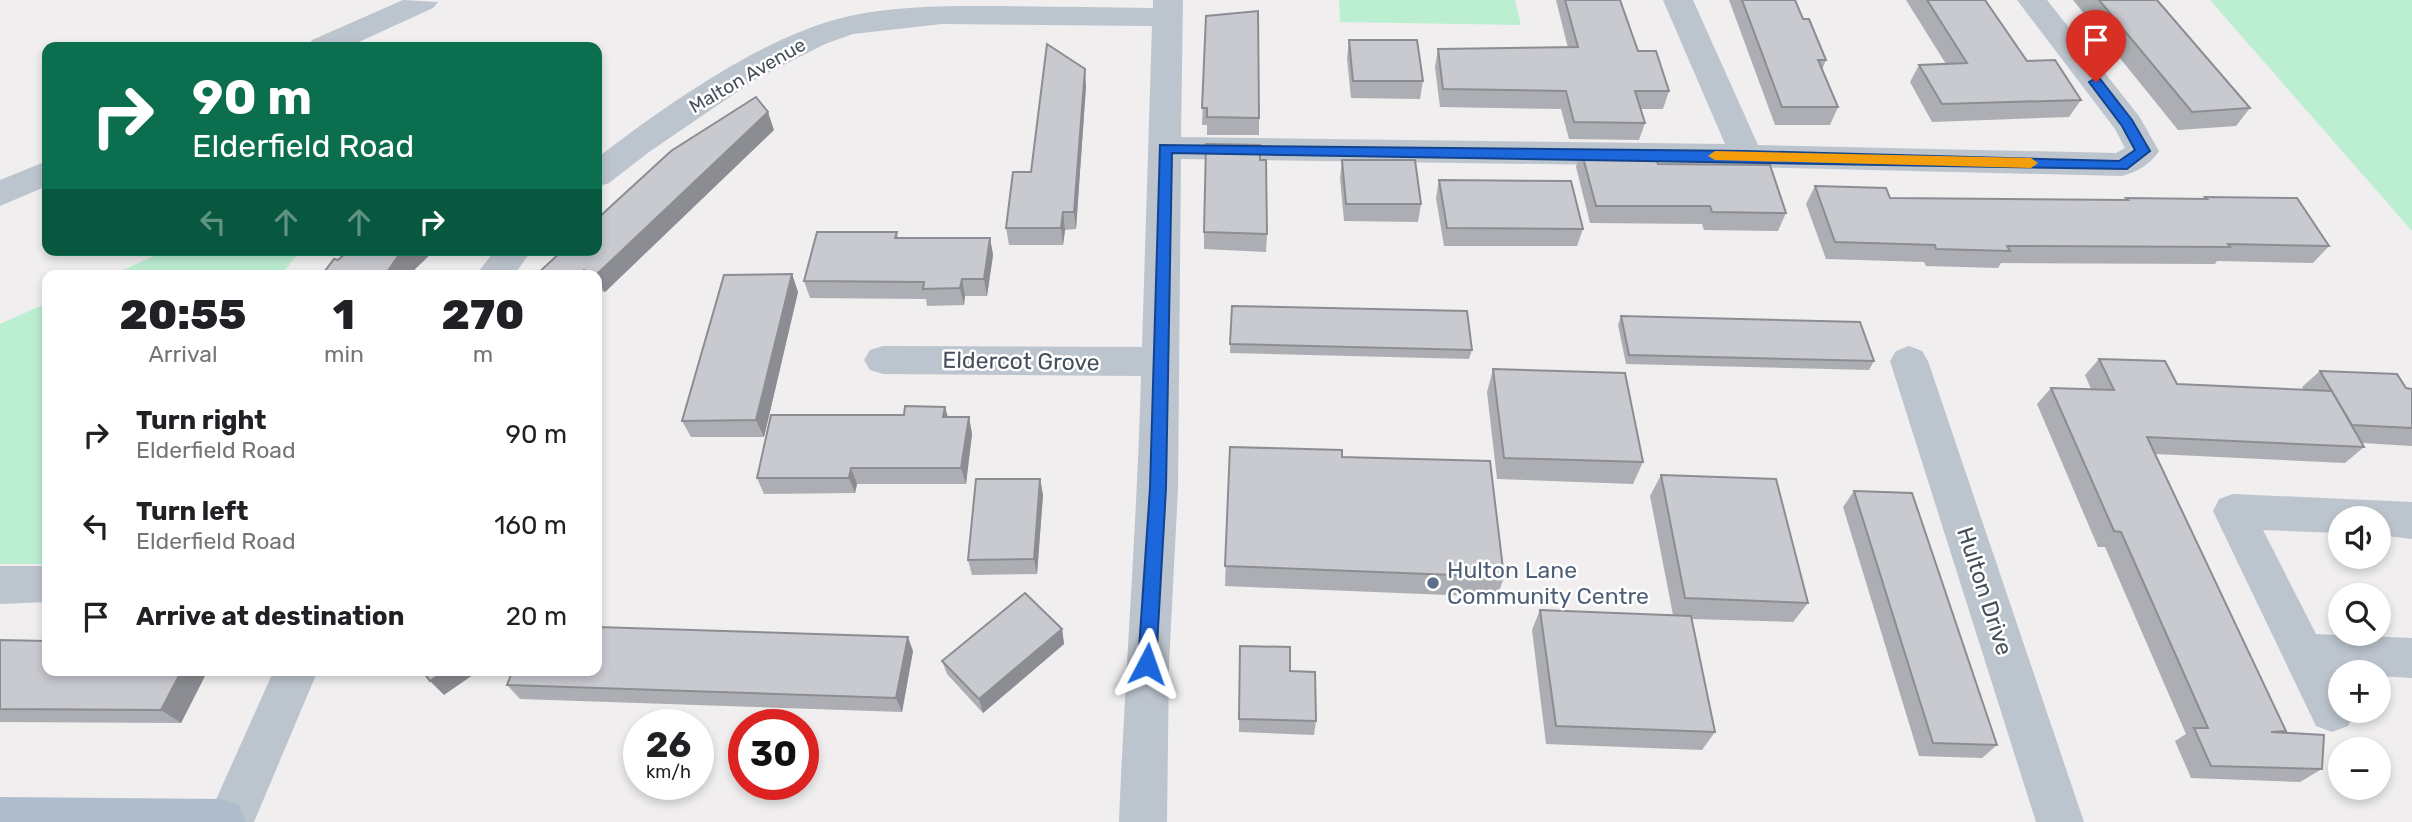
<!DOCTYPE html>
<meta charset="utf-8">
<style>
:root{--surface:#fff;--page:#f2f2f2;--text:#202124;--muted:#757577}
body{margin:0;font-family:Rubik,sans-serif;background:var(--page);color:var(--text);height:100vh;display:flex;flex-direction:column;font-size:26px;white-space:nowrap}
*{box-sizing:border-box;margin:0}
p{font-size:23px;color:var(--muted)}
.icon{flex:none;width:38px;height:38px;fill:none;stroke:currentColor;stroke-width:2;stroke-linecap:round;stroke-linejoin:round}
.map{position:relative;flex:1;overflow:hidden}
.side{position:absolute;left:42px;top:270px;width:560px;height:406px;display:flex;flex-direction:column;background:var(--surface);border-radius:14px;box-shadow:0 4px 10px #0003}
.side>*{flex:none}
.top-card{position:absolute;left:42px;top:42px;width:560px;height:214px;border-radius:14px;box-shadow:0 4px 10px #0003;background:#0b6e4f;color:#fff;overflow:hidden}
.controls{position:absolute;left:2328px;top:506px;display:grid;gap:14px}
.controls a{display:grid;place-items:center;width:63px;height:63px;border-radius:50%;background:var(--surface);box-shadow:0 4px 10px #0003;font-size:35px}
.speed{position:absolute;left:623px;top:709px;display:flex;gap:14px;font-size:35px;font-weight:700;text-align:center}
.speed>*{display:grid;place-content:center;width:91px;height:91px;border-radius:50%;background:var(--surface);box-shadow:0 4px 10px #0003;line-height:1}
.speed small{font-size:18px;font-weight:400}
.speed .limit{border:10px solid #d22;background:#fff;color:#111}
.pin{position:absolute;display:grid;place-items:center;width:60px;height:60px;color:#fff;margin:-72px -30px;border-radius:50% 50% 50% 0;rotate:-45deg;box-shadow:0 0 7px #0007}
.pin .icon{rotate:45deg}
.me{position:absolute;width:77px;margin:-38px;rotate:4deg;stroke-linejoin:round;filter:drop-shadow(0 0 5px #0008)}
.turn{display:flex;align-items:center;gap:24px;height:147px;padding:0 35px;font-size:32px}
.turn .icon{width:91px;height:91px;stroke-width:2.5}
.turn b{display:block;font-size:49px;line-height:60px}
.lanes{display:flex;align-items:center;height:66px;padding:0 35px;background:#0003;justify-content:center;gap:35px;direction:ltr}
.lanes .off{opacity:.35}
.eta{display:flex;justify-content:space-evenly;align-items:center;height:119px;text-align:center}
.eta b{font-size:42px;font-weight:800;line-height:49px}
ul{padding:0;list-style:none}
li{display:flex;align-items:center;gap:21px;height:91px;padding:0 35px}
li div{flex:1}
li b{display:block;font-size:26px}
li em{font-style:normal}
.map>svg:first-child{display:block}
.green{fill:#bceed2}
.lines{fill:none;stroke-linecap:round;stroke-linejoin:round}
.minor{fill:#bcc4cd;fill-rule:evenodd}
.major{fill:#aebccc;fill-rule:evenodd}
.wall{fill:#acaeb3}
.shaded-wall{fill:#8c8d92}
.building{fill:#c8cad0;stroke:#8c8d92;stroke-width:2}
.route{fill:#1c67dc;stroke:#12438f;stroke-width:2}
.slow{fill:#f59e0b}
.service-dot{fill:#5c6f8a;stroke:#fff;stroke-width:2.5}
.labels{text-anchor:middle;stroke-width:5;stroke-linejoin:round;paint-order:stroke}
.far-street-label{font-size:19px;fill:#46505b;stroke:#fff}
.street-label{font-size:23px;fill:#46505b;stroke:#fff}
.service-label{font-size:23px;fill:#4e5e75;stroke:#fff;text-anchor:start}
</style>
<div class="map">
<svg width="2412" height="822" viewBox="0 0 2412 822">
<rect width="100%" height="100%" fill="#f0eeee"/>
<!-- green -->
<g class="green">
<polygon points="1339,0 1515,0 1521,25 1340,22"/>
<polygon points="2210,0 2412,0 2412,231"/>
<polygon points="167,250 301,250 281,275 112,275"/>
<polygon points="47,303 47,564 0,564 0,324"/>
</g>
<g class="lines">
<!-- minor -->
<g class="minor">
<polygon points="403,0 438,2 433,8 348,47 308,47 312,40"/>
<path d="M1153 0H1183L1181 137 1725 144 1663 0H1693L1758 145 2116 153 2125 148 2115 129 2017 0H2047L2139 116 2159 151C2151 164 2137 172 2122 176L1746 167 1181 159 1178 488 1169 664 1167 822H1119C1125 673 1137 525 1141 376L883 374 870 370 864 360 870 350 883 346 1142 347 1152 26 942 24 853 34 825 44 756 79 649 152 609 183 597 187V158C665 106 762 37 845 17 897 5 951 6 1004 6 1054 7 1103 7 1153 8Z"/>
<polygon points="47,161 47,186 0,206 0,180"/>
<polygon points="495,250 532,250 514,275 476,275"/>
<polygon points="1909,346 1922,351 1928,361 2084,822 2036,822 1890,361 1896,351"/>
<polygon points="2233,494 2412,502 2412,539 2378,535 2378,518 2340,518 2340,533 2263,530 2316,634 2412,638 2412,678 2378,676 2378,672 2340,672 2337,674 2340,680 2340,710 2355,711 2348,726 2332,732 2316,726 2213,511 2219,499"/>
<polygon points="0,566 47,566 47,602 0,604"/>
<polygon points="274,670 318,670 254,822 206,822"/>
</g>
<!-- major -->
<polygon class="major" points="0,797 222,799 239,805 246,822 0,822"/>
</g>
<!-- wall -->
<g class="wall">
<polygon points="1556,0 1620,0 1638,51 1669,91 1663,109 1641,109 1645,123 1639,140 1569,139 1561,109 1440,107 1435,67 1438,49 1568,48"/>
<polygon points="1729,0 1795,0 1803,19 1826,60 1822,70 1838,107 1830,125 1775,125"/>
<polygon points="1906,0 1985,0 2027,61 2081,100 2069,117 1932,122 1910,82 1919,65 1946,64"/>
<polygon points="2073,0 2157,0 2250,108 2236,126 2178,130"/>
<polygon points="1206,16 1259,118 1259,135 1207,135 1207,125 1202,125"/>
<polygon points="1349,40 1423,81 1420,99 1351,98 1347,58"/>
<polygon points="1086,86 1076,229 1065,230 1063,245 1009,245 1006,228 1031,172"/>
<polygon points="774,130 605,292 597,289 597,275 536,275"/>
<polygon points="1581,150 1658,164 1786,213 1778,231 1704,230 1702,224 1590,223 1576,167"/>
<polygon points="1260,160 1267,234 1266,252 1204,249 1204,232"/>
<polygon points="1342,160 1421,204 1418,222 1344,221 1340,178"/>
<polygon points="1439,180 1583,229 1577,246 1444,246 1436,198"/>
<polygon points="1815,186 1890,198 2125,200 2126,198 2203,199 2205,197 2329,246 2313,263 2217,261 2215,264 2001,263 1998,268 1926,266 1924,262 1826,259 1806,204"/>
<polygon points="897,232 898,238 990,238 993,255 987,296 965,296 964,305 927,306 926,299 810,298 804,281"/>
<polygon points="792,274 798,292 764,437 691,437 682,421"/>
<polygon points="1232,306 1472,350 1469,359 1230,353"/>
<polygon points="1621,316 1874,361 1869,370 1626,364 1618,325"/>
<polygon points="2099,359 2177,384 2304,390 2302,387 2320,371 2406,388 2412,389 2412,446 2362,443 2364,447 2345,463 2155,454 2286,731 2283,733 2322,769 2300,782 2191,778 2175,741 2186,734 2105,547 2098,547 2037,404 2051,388 2091,389 2085,375"/>
<polygon points="1493,369 1643,462 1633,484 1497,479 1487,392"/>
<polygon points="945,407 948,417 969,417 972,434 966,484 857,484 855,493 764,494 757,478 904,415"/>
<polygon points="1230,447 1342,457 1504,577 1497,597 1225,586"/>
<polygon points="1661,475 1808,603 1793,622 1692,619 1715,732 1702,750 1546,744 1532,630 1540,610 1673,615 1650,496"/>
<polygon points="1040,479 1043,495 1037,574 972,575 968,560"/>
<polygon points="1854,491 1997,745 1982,758 1919,756 1843,507"/>
<polygon points="1062,629 1064,644 983,713 947,674 942,661"/>
<polygon points="0,640 47,670 208,670 181,723 0,722"/>
<polygon points="1240,646 1290,671 1316,721 1314,735 1239,732"/>
<polygon points="913,651 902,712 520,699 507,685"/>
</g>
<!-- shaded-wall -->
<g class="shaded-wall">
<polygon points="1085,69 1086,86 1076,229 1074,212"/>
<polygon points="768,112 774,130 605,292 597,278 597,275 596,275"/>
<polygon points="1063,212 1065,230 1063,245 1061,228"/>
<polygon points="990,238 993,255 987,296 984,279"/>
<polygon points="404,250 435,250 409,275 385,275 399,255"/>
<polygon points="792,274 798,292 764,437 756,420"/>
<polygon points="962,279 965,296 964,305 960,288"/>
<polygon points="945,407 949,423 943,417"/>
<polygon points="969,417 972,434 966,484 961,468"/>
<polygon points="851,468 857,484 855,493 849,478"/>
<polygon points="1040,479 1043,495 1037,574 1034,559"/>
<polygon points="1062,629 1064,644 983,713 979,699"/>
<polygon points="908,637 913,651 902,712 896,698"/>
<polygon points="182,670 208,670 181,723 161,710"/>
<polygon points="446,670 480,670 444,695 430,681"/>
</g>
<!-- building -->
<g class="building">
<polygon points="1565,0 1620,0 1638,51 1656,51 1669,91 1635,91 1645,123 1574,122 1566,91 1443,89 1438,49 1578,47"/>
<polygon points="1742,0 1795,0 1803,19 1809,19 1826,60 1818,60 1838,107 1782,107"/>
<polygon points="1927,0 1985,0 2027,61 2055,60 2081,100 1942,104 1919,65 1967,63"/>
<polygon points="2099,0 2157,0 2250,108 2192,112"/>
<polygon points="1258,11 1259,118 1207,117 1207,108 1202,108 1206,16"/>
<polygon points="1349,40 1417,40 1423,81 1353,81"/>
<polygon points="1047,44 1085,69 1074,212 1063,212 1061,228 1006,228 1013,172 1031,172"/>
<polygon points="756,97 768,112 596,275 584,270 582,275 536,275 563,250 597,250 597,219 671,151"/>
<polygon points="1206,144 1260,145 1260,160 1266,160 1267,234 1204,232"/>
<polygon points="1581,150 1654,151 1658,164 1770,165 1786,213 1712,212 1710,206 1596,206"/>
<polygon points="1342,160 1415,160 1421,204 1346,204"/>
<polygon points="1439,180 1571,181 1583,229 1447,228"/>
<polygon points="1815,186 1886,188 1890,198 2128,200 2126,198 2207,199 2205,197 2297,198 2329,246 2228,244 2230,247 2007,246 2010,251 1936,249 1935,245 1835,242"/>
<polygon points="817,232 897,232 895,238 990,238 984,279 962,279 960,288 923,289 924,282 804,281"/>
<polygon points="349,250 404,250 399,255 385,275 322,275 334,259 338,260"/>
<polygon points="792,274 756,420 682,421 724,275"/>
<polygon points="1232,306 1467,311 1472,350 1230,344"/>
<polygon points="1621,316 1860,322 1874,361 1629,355"/>
<polygon points="2099,359 2165,361 2177,384 2332,391 2364,447 2147,437 2286,731 2271,732 2324,735 2322,769 2211,766 2194,728 2208,728 2121,532 2114,531 2051,388 2114,390"/>
<polygon points="1493,369 1625,373 1643,462 1504,458"/>
<polygon points="2320,371 2397,374 2406,388 2412,389 2412,428 2352,425"/>
<polygon points="905,406 945,407 943,417 969,417 961,468 851,468 849,478 757,478 771,415 904,415"/>
<polygon points="1230,447 1342,450 1342,457 1490,461 1504,577 1225,566"/>
<polygon points="1661,475 1776,479 1808,603 1685,598"/>
<polygon points="976,479 1040,479 1034,559 968,560"/>
<polygon points="1854,491 1912,493 1997,745 1933,743"/>
<polygon points="1025,593 1062,629 979,699 942,661"/>
<polygon points="1540,610 1691,616 1715,732 1556,726"/>
<polygon points="597,627 908,637 896,698 507,685 513,670 597,670"/>
<polygon points="0,640 47,641 47,670 182,670 161,710 0,709"/>
<polygon points="1240,646 1290,647 1290,671 1315,672 1316,721 1239,719"/>
<polygon points="422,670 446,670 430,681"/>
</g>
<!-- route -->
<polygon class="route" points="2096,78 2100,79 2132,120 2150,151 2127,169 1172,153 1166,488 1156,664 1153,670 1147,672 1141,670 1138,664 1150,488 1160,145 1746,151 2119,161 2135,150 2122,126 2089,82"/>
<!-- slow -->
<polygon class="slow" points="1715,151 2031,158 2038,163 2031,168 1715,160 1708,156"/>
<!-- markers -->
<circle class="service-dot" cx="1433" cy="583" r="7"/>
<g class="labels">
<!-- far-street labels -->
<g class="far-street-label">
<text transform="translate(747 75) rotate(-30)" y="7">Malton Avenue</text>
</g>
<!-- street labels -->
<g class="street-label">
<text transform="translate(1021 361) rotate(1)" y="8">Eldercot Grove</text>
<text transform="translate(1985 591) rotate(72)" y="8">Hulton Drive</text>
</g>
<!-- service labels -->
<g class="service-label">
<text x="1447" y="578">Hulton Lane<tspan x="1447" dy="26">Community Centre</tspan></text>
</g>
</g>
</svg>
<div class="controls">
<a><svg class="icon" aria-label="sound" viewBox="0 0 24 24"><path d="M4 9h4l5-4v14l-5-4H4zM17 9q2 3 0 6"/></svg></a>
<a><svg class="icon" aria-label="search" viewBox="0 0 24 24"><circle cx="10" cy="10" r="6"/><path d="M15 15l6 6"/></svg></a>
<a>+</a>
<a>−</a>
</div>
<div class="speed"><div>26<small>km/h</small></div><div class="limit">30</div></div>
<div class="pin" style="left:2096px;top:82px;background:#d93025"><svg class="icon" aria-label="arrive" viewBox="0 0 24 24"><path d="M6 21V4h12l-3 4 3 4H6"/></svg></div>
<svg class="me" style="left:1147px;top:664px" viewBox="-20 -20 40 40"><path d="M0-17L14 15 0 8-14 15z" fill="#1c67dc" stroke="#fff" stroke-width="4"/></svg>
<div class="top-card">
<div class="turn"><svg class="icon" aria-label="right" viewBox="0 0 24 24"><path d="M7 20v-9h11M14 6l5 5-5 5"/></svg><div><b>90 m</b>Elderfield Road</div></div>
<div class="lanes"><svg class="icon off" aria-label="left" viewBox="0 0 24 24"><path d="M17 20v-9H6M10 6l-5 5 5 5"/></svg><svg class="icon off" aria-label="ahead" viewBox="0 0 24 24"><path d="M12 20V5M6 11l6-6 6 6"/></svg><svg class="icon off" aria-label="ahead" viewBox="0 0 24 24"><path d="M12 20V5M6 11l6-6 6 6"/></svg><svg class="icon" aria-label="right" viewBox="0 0 24 24"><path d="M7 20v-9h11M14 6l5 5-5 5"/></svg></div>
</div>
<section class="side">
<div class="eta">
<div><b>20:55</b><p>Arrival</p></div>
<div><b>1</b><p>min</p></div>
<div><b>270</b><p>m</p></div>
</div>
<ul>
<li><svg class="icon" aria-label="right" viewBox="0 0 24 24"><path d="M7 20v-9h11M14 6l5 5-5 5"/></svg><div><b>Turn right</b><p>Elderfield Road</p></div><em>90 m</em></li>
<li><svg class="icon" aria-label="left" viewBox="0 0 24 24"><path d="M17 20v-9H6M10 6l-5 5 5 5"/></svg><div><b>Turn left</b><p>Elderfield Road</p></div><em>160 m</em></li>
<li><svg class="icon" aria-label="arrive" viewBox="0 0 24 24"><path d="M6 21V4h12l-3 4 3 4H6"/></svg><div><b>Arrive at destination</b></div><em>20 m</em></li>
</ul>
</section>
</div>
